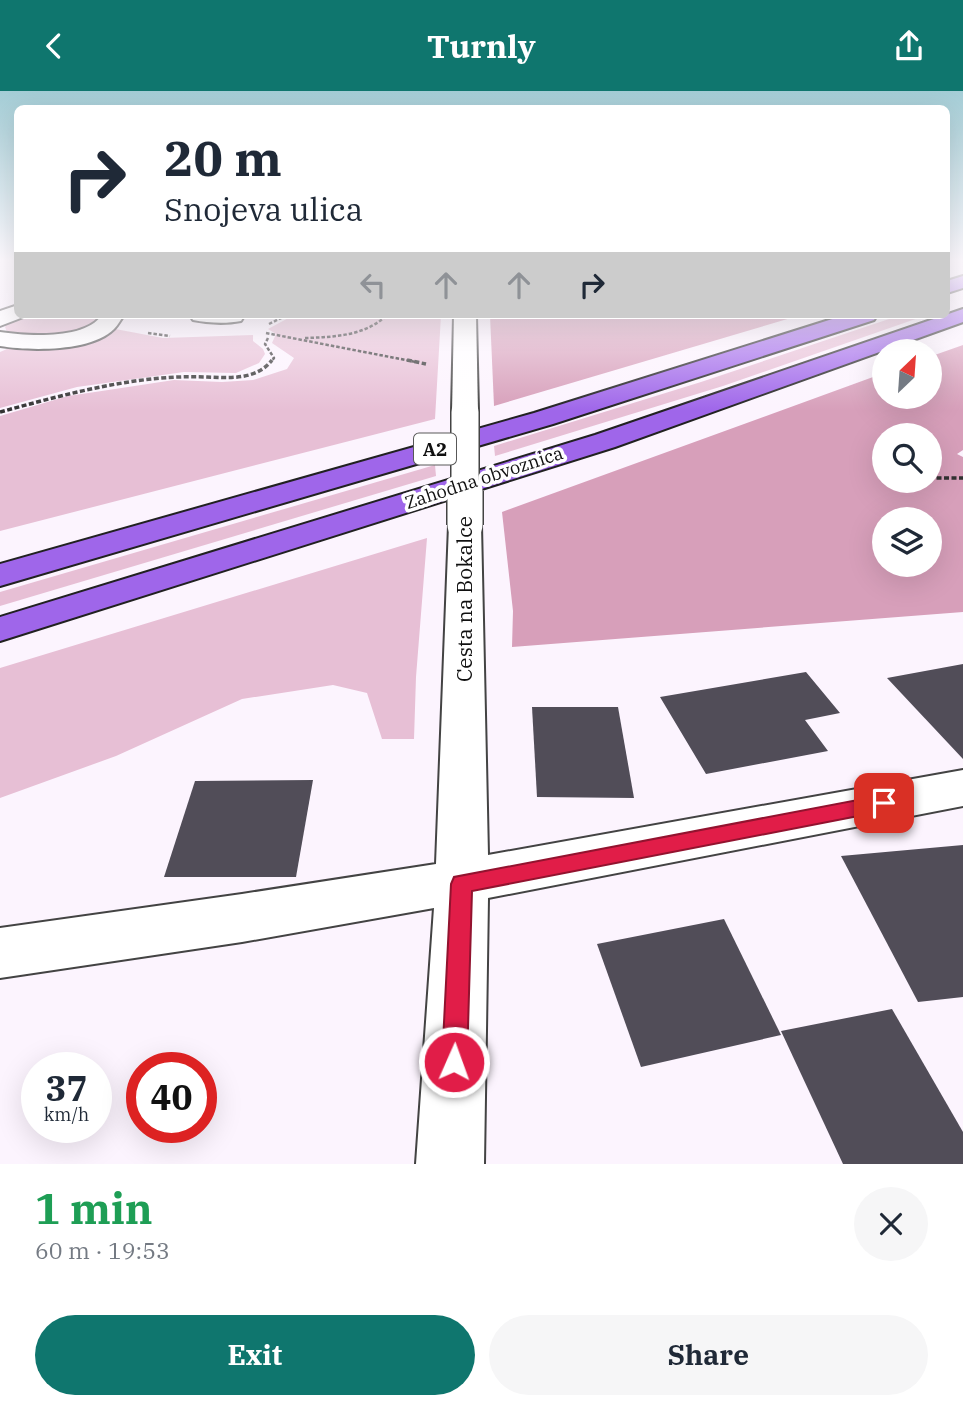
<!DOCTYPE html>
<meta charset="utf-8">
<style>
:root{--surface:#fff;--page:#f6f6f7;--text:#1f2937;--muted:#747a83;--accent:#0f766e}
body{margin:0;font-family:"IBM Plex Serif",serif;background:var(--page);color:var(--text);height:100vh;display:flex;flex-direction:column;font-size:26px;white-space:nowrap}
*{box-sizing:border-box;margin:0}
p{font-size:23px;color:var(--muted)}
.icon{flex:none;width:38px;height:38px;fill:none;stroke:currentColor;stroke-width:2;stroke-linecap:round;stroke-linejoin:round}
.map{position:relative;height:1073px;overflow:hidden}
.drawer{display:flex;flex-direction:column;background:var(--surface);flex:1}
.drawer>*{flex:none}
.banner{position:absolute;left:14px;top:14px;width:936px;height:214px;border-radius:10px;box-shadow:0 7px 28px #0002;background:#fff;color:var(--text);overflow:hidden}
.needle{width:46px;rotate:25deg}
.buttons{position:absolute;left:872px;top:248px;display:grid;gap:14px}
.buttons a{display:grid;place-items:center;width:70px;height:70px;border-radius:50%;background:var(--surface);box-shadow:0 7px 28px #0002;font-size:35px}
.speed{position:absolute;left:21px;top:961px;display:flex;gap:14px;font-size:35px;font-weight:700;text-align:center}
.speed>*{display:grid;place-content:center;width:91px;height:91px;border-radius:50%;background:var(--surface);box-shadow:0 7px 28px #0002;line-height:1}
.speed small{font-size:18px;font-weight:400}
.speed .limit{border:10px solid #d22;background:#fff;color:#111}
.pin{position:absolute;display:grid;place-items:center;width:60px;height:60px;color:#fff;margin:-30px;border-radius:14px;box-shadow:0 4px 10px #0006}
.me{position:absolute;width:77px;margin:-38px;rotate:2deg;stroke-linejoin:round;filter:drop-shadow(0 0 5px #0008)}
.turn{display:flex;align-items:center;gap:24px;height:147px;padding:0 35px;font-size:32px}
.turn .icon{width:91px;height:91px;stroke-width:2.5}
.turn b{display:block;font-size:49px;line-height:60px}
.lanes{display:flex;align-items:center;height:66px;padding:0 35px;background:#0003;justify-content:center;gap:35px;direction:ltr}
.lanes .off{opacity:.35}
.round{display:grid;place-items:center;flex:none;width:74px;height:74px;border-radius:37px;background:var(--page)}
.summary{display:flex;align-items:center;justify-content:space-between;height:119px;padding:0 35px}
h1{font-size:42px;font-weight:700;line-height:52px;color:#1e9e55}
.button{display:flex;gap:14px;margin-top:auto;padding:14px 35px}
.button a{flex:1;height:80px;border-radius:42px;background:var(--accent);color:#fff;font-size:28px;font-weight:700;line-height:80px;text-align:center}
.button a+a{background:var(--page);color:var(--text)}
header{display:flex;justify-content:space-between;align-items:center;height:91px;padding:0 35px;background:var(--accent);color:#fff;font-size:32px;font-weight:700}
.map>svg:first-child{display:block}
.green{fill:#e7bfd5}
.forest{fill:#d79fba;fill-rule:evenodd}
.building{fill:#514d58}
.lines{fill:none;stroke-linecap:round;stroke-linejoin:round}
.minor-casing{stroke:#434343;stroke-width:4}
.highway-casing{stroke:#212121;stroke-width:4}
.path-far1{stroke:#323232;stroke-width:2.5;stroke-dasharray:3.5 2;stroke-linecap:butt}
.path{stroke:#323232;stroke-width:3.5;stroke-dasharray:5 2.5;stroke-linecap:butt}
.minor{fill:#fff;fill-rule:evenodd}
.highway{fill:#9f66ea;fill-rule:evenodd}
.minor-bridge-far1-casing{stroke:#434343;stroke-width:30;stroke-linecap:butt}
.minor-bridge-casing{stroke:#434343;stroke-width:38;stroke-linecap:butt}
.minor-bridge-far1{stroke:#fff;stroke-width:27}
.minor-bridge{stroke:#fff;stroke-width:35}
.route{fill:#e11d48;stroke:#92132f;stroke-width:2}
.labels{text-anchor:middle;stroke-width:7;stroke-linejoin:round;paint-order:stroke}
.far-street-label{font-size:18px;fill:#101010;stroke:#fff}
.shield{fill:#fff;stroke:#585858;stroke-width:2}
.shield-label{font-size:19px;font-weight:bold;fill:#101010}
.street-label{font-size:21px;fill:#101010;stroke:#fff}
</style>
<header><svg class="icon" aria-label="back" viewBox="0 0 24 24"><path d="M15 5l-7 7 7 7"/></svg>Turnly<svg class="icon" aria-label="share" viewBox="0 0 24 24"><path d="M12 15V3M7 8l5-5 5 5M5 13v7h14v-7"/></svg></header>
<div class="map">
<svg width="963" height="1073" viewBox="0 0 963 1073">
<rect width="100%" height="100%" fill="#fcf4fe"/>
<!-- green -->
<g class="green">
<path d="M21 224H99L100 227C86 247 27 251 7 241L5 236 8 231Z"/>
<polygon points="294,224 441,224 435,328 0,440 0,325 68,305 95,301 174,289 222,291 253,289 287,278 294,267 272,252 276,243 268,238"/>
<polygon points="901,224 927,224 723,295 495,365 494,355 701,291"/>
<polygon points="110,237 163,247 253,244 253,250 263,258 265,263 259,272 236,282 184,281 77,296 0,317 0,261 7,258"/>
<polygon points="435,374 436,385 0,515 0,501"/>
<polygon points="427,447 416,586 414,648 382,648 367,602 333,594 242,608 116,665 0,707 0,577"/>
</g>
<!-- forest -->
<g class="forest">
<polygon points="490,224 801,224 494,315"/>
<path d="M963 254V359L957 363 963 366V521L512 556 513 520 502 421 884 282V306H929V266ZM884 345H929V390H884ZM884 429H929V474H884Z"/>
</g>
<!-- building -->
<g class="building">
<polygon points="963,573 963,668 887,587"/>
<polygon points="806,581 840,622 805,629 828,660 706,683 660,606"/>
<polygon points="532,616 618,616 634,707 537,706"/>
<polygon points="313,689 296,786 164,786 195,690"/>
<polygon points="963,754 963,906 918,911 841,765"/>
<polygon points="724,828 781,944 641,976 597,853"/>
<polygon points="892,918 963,1041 963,1073 843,1073 781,940"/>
</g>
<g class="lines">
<defs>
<g id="minor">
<polygon points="18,214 18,224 26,225 0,235 0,220"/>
<path d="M102 224H124C121 228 118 234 114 238 91 261 30 260 0 255V241C27 245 85 249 102 224Z"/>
<path d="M190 224H243L244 225 241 230C226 233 208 232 193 229Z"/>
<polygon points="454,224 476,224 478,321 474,327 465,329 456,327 452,321"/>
<polygon points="465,424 477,427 481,434 488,764 963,679 963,715 488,807 484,1073 416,1073 434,817 242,851 0,887 0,837 242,803 436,773 449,434 453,427"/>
</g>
<g id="highway">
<polygon points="963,185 963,197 947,202 947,190"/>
<polygon points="963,218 963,231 615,356 0,550 0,526 595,344"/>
<polygon points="845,224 877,224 874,229 553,333 0,495 0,473 534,322"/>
</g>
</defs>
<!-- minor casing -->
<use href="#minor" class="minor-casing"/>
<!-- highway casing -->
<use href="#highway" class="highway-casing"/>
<!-- path-far1 -->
<g class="path-far1">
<polyline points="269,233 287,224"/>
<polyline points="148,242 170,245"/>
<polyline points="266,242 416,271"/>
<polyline points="268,247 265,253 274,267 271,271"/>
<path d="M305 247C334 246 365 245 387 224"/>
</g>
<!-- path -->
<g class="path">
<polyline points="407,269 426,273"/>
<path d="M0 321C67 303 137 283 207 286 230 287 257 289 272 269"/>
<polyline points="929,387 963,387"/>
</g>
<!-- minor -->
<use href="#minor" class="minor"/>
<!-- highway -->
<use href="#highway" class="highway"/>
<defs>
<polyline id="minor-bridge-far1" points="465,321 465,401"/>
<polyline id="minor-bridge" points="465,400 465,434"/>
</defs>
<!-- minor-bridge-far1 casing -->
<use href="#minor-bridge-far1" class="minor-bridge-far1-casing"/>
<!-- minor-bridge casing -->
<use href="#minor-bridge" class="minor-bridge-casing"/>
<!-- minor-bridge-far1 -->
<use href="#minor-bridge-far1" class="minor-bridge-far1"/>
<!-- minor-bridge -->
<use href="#minor-bridge" class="minor-bridge"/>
</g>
<!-- sky -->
<linearGradient id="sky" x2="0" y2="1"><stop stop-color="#a4cdd6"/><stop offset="0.53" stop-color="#fefaff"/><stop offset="1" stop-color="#fefaff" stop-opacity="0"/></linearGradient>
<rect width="963" height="320" fill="url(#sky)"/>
<!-- route -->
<polygon class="route" points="884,704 891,707 894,712 891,717 884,720 472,800 467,971 464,980 454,984 445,980 442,971 451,793 454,786"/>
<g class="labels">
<!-- far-street labels -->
<g class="far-street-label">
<text transform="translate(484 387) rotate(-18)" y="6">Zahodna obvoznica</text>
</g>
<!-- shield labels -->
<rect class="shield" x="414" y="342.5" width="42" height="31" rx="5"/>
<g class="shield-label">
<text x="435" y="365">A2</text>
</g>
<!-- street labels -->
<g class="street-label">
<text transform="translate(465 508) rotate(-90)" y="7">Cesta na Bokalce</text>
</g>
</g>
</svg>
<div class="buttons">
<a><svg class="needle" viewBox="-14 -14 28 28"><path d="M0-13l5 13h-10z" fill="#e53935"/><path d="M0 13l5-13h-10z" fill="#747a83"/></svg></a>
<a><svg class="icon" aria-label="search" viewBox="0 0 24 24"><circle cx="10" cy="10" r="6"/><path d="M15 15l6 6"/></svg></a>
<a><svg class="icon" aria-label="layers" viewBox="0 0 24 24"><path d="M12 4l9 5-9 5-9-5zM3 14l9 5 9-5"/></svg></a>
</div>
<div class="speed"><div>37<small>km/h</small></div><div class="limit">40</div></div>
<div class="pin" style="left:884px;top:712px;background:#d93025"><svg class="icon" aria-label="arrive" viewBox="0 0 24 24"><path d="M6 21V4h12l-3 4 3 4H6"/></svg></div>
<svg class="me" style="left:454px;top:971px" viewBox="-20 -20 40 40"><circle r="17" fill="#e11d48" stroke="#fff" stroke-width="3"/><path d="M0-11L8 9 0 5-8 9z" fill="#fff"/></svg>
<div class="banner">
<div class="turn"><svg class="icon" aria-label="right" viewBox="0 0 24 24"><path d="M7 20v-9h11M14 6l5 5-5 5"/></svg><div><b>20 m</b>Snojeva ulica</div></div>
<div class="lanes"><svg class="icon off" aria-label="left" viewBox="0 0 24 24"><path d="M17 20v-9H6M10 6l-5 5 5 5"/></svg><svg class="icon off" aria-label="ahead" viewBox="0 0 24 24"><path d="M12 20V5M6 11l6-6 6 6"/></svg><svg class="icon off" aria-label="ahead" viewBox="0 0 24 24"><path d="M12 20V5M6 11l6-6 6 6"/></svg><svg class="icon" aria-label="right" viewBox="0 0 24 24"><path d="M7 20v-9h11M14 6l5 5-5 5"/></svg></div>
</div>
</div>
<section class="drawer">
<div class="summary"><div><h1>1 min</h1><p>60 m · 19:53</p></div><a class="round"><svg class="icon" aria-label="close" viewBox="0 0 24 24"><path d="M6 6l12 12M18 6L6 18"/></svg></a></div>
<div class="button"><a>Exit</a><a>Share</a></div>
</section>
